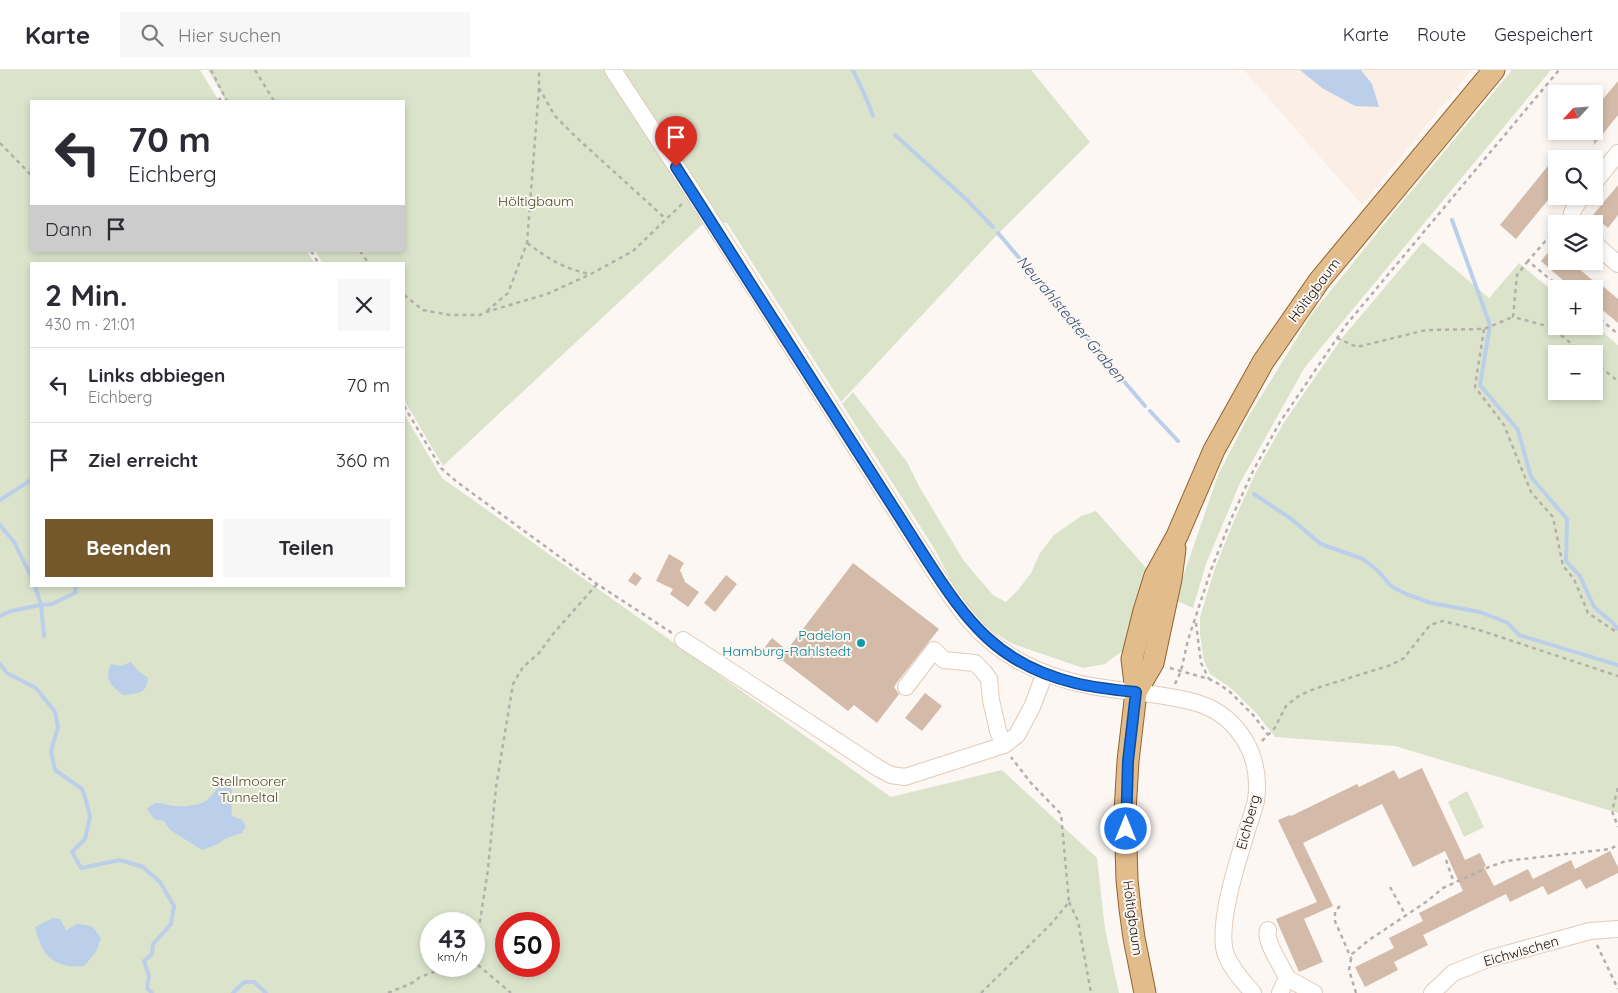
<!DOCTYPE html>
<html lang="de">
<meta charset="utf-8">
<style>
:root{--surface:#fff;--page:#f7f7f7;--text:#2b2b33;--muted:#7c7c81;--line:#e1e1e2;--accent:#74572b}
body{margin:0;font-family:Quicksand,sans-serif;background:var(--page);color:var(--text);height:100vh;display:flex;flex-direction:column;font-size:19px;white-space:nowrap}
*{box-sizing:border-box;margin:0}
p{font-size:16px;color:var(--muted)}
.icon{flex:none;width:28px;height:28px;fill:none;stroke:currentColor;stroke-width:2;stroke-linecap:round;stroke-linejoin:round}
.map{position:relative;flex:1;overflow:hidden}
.drawer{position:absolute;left:30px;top:192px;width:375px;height:325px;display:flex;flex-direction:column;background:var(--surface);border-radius:0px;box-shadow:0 2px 8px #0003}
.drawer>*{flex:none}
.guide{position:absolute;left:30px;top:30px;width:375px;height:152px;border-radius:0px;box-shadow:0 2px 8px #0003;background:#fff;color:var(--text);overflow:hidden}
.needle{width:32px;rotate:244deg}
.tools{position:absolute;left:1548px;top:15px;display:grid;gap:10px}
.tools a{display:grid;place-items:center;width:55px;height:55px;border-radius:0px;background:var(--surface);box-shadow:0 2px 8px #0003;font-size:25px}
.speed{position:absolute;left:420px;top:842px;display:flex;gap:10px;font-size:25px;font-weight:700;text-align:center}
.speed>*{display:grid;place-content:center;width:65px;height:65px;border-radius:50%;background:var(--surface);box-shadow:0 2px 8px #0003;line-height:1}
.speed small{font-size:12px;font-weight:400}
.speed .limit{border:8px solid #d22;background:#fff;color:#111}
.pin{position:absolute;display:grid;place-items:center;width:42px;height:42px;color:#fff;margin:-51px -21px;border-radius:50% 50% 50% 0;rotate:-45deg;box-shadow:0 0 5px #0007}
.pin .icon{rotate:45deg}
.me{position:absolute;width:55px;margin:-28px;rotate:0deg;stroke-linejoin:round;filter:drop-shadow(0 0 4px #0008)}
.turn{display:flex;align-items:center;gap:18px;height:105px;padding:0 15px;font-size:22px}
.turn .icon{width:65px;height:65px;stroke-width:2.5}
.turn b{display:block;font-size:35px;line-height:42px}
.then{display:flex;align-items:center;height:48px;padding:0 15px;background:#0003;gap:10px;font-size:19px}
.round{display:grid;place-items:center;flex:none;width:52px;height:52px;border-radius:0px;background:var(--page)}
.overview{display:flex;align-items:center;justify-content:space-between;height:85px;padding:0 15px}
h1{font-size:30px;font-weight:700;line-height:38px}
.primary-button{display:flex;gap:10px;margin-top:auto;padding:10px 15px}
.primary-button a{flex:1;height:58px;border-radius:0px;background:var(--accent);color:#fff;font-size:20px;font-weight:700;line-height:58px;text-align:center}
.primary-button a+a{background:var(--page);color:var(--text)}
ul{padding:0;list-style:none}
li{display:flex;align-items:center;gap:15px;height:75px;padding:0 15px;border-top:1px solid var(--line)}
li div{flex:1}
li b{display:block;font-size:19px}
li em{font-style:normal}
header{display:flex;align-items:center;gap:30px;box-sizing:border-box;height:70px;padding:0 25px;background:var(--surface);border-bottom:1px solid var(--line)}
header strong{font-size:24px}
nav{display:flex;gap:28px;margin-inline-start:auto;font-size:18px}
.search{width:350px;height:45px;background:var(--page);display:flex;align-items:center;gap:12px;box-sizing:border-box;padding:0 18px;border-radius:0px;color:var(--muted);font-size:19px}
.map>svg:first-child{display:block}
.built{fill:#fbeee4}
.green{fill:#dbe4cb;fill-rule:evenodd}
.water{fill:#bbcfea}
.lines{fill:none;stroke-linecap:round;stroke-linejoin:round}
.stream{stroke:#bbcfea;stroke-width:4}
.building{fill:#d4bba9}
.minor-casing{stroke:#e2cab7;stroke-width:18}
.major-casing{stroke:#90632c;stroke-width:23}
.path{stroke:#b5afab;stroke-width:2.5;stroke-dasharray:4 4;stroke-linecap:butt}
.minor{stroke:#fff;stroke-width:16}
.major{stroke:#e3bc8b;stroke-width:21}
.route-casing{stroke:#114b97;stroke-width:12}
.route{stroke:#1a73e8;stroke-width:9}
.culture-dot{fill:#0f9aa8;stroke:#fcf7f3;stroke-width:2}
.labels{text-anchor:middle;stroke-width:4;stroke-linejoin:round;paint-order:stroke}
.park-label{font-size:14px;fill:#3f4d1d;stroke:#fcf7f3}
.street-label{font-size:14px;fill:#18100a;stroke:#fcf7f3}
.culture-label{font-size:14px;fill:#0d838f;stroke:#fcf7f3;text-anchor:end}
.water-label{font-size:15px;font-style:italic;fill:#314c73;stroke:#fcf7f3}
</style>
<header>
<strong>Karte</strong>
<div class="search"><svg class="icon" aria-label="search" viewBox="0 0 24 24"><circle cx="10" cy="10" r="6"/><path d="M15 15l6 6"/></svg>Hier suchen</div>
<nav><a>Karte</a><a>Route</a><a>Gespeichert</a></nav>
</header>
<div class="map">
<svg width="1618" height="923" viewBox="0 0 1618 923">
<rect width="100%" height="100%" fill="#fcf7f3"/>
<!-- built -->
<polygon class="built" points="1244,0 1300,0 1322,18 1378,37 1372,14 1361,0 1471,0 1362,135"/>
<!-- green -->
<g class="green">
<path d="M0 0H200L219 31H31V181H307L315 194H31V516H404V344L442 408 891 727 1002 700 1097 788 1105 859 1119 923H0ZM431 854H474V896H431ZM506 854H549V896H506Z"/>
<polygon points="208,0 1031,0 1090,72 994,168 841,332 727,153 706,151 443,396 404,330 404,194 323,194 315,181 404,181 404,31 226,31"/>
<polygon points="1512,0 1551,0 1305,297 1240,413 1206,494 1193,538 1175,530 1218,405 1247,349 1311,245 1394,142"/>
<path d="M1423 172 1489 228 1519 193 1556 224V256H1594V255L1618 275V743L1395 676 1275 667 1257 644 1232 619 1210 604 1204 591 1200 564V547L1214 501 1235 448 1256 402 1283 354 1342 268ZM1556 284H1594V321H1556Z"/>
<polygon points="853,322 907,392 920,418 964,491 993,525 1006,532 1018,520 1031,503 1040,483 1054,465 1081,446 1096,441 1147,499 1125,579 1105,594 1083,598 1013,574 987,558 961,529 934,478 842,334"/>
<polygon points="1467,721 1484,757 1464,767 1448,732"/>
</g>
<!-- water -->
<g class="water">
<polygon points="1300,0 1361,0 1372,14 1379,37 1355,36 1322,18"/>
<path d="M131 592 137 600 148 608C146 625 138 623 123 625 111 615 104 610 111 594L121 596Z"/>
<path d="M223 711C238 716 230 733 232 746L242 750 246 756 242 763 224 769 218 774 202 780 170 760 164 751 154 749 147 739C160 727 162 736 176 736 184 737 197 735 204 732 213 727 216 718 223 711Z"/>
<path d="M53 848 60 849 66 860 77 854 92 856 101 868 96 882 84 896C78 896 70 897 64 895 44 889 40 875 35 857Z"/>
</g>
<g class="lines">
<!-- stream -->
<g class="stream">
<path d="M853 0C860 16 868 30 873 46"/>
<polyline points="895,65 967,130 993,157"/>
<polyline points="1452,150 1490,255 1480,315 1518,360 1531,407 1567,449 1566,491 1580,506 1594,537 1612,552 1618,559"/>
<polyline points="998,163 1145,336"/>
<polyline points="1150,341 1178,371"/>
<polyline points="1254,424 1290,448 1321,474 1363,489 1378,501 1391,516 1406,524 1431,533 1480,542 1498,549 1508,553 1519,565 1618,595"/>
<polyline points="0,430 31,410"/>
<polyline points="0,455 14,472 31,506"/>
<polyline points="35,516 41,535 44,566"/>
<polyline points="0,546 11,541 41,535 52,534 75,523 76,516"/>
<polyline points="0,594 7,603 36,618 55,642 58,657 51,681 55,700 82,719 86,730 90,747 85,769 72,782 81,798 120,790 143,797 160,812 174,836 171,854 153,874 152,884 144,891 149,906 147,918 152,923"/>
<polyline points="233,923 244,912 254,912 266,923"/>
</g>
</g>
<!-- building -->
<g class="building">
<polygon points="1618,11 1618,45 1594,75 1594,40"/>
<polygon points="1556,86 1556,120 1516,169 1500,155"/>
<polygon points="1618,115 1618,145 1608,158 1593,145"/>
<polygon points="1556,173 1556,191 1570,191 1597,214 1599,213 1618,229 1618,253 1594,233 1594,219 1573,219 1541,191"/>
<polygon points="669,484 684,493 680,500 685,512 699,522 688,537 670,524 673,519 656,511"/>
<polygon points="853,493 939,559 898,611 894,617 899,624 877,653 854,635 848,641 765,577 772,568 787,580"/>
<polygon points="634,502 642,508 636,516 628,511"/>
<polygon points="726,505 737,514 715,542 704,533"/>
<polygon points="925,623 942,636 922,661 905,648"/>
<polygon points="1422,698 1465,790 1480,783 1486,796 1484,797 1494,816 1528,799 1533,809 1571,790 1575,799 1610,781 1618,797 1618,803 1586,819 1580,809 1548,825 1543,816 1510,832 1506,824 1423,865 1428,875 1394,892 1398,900 1365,917 1355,897 1394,878 1389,868 1423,851 1419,843 1463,821 1445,781 1413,797 1382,734 1303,773 1333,836 1304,849 1323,892 1299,902 1276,849 1317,832 1278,750 1290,745 1291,746 1357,714 1359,717 1394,700 1399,709"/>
</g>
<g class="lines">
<defs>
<g id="minor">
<path d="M613 0 695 125 927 490C940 510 953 531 969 550 1000 587 1044 607 1091 616 1111 619 1131 622 1151 624 1190 630 1221 633 1244 669 1256 688 1259 708 1256 731 1246 767 1214 852 1226 885 1232 900 1243 911 1253 923"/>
<polyline points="1594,113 1618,83"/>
<path d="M1572 154C1569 142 1576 135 1583 126"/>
<polyline points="1594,173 1618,194"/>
<polyline points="683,570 878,698 891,705 905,707 1004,675 1017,665 1032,637 1045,603"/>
<polyline points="906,617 934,580 944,590 975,593 983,601 989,609 991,630 998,661 1004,675"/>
<path d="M1268 860C1264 872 1282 895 1287 908L1280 923"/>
<polyline points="1287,908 1314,923"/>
<polyline points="1432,923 1453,903 1488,889 1590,861 1618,859"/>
</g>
<g id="major">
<polyline points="1136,622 1153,593 1171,509 1175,479"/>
<polyline points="1145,923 1134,868 1130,839 1127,810 1125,742 1128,691 1136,622 1132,589 1144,541 1155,506 1177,466 1214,380 1263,292 1319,211 1494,0"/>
</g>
</defs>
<!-- minor casing -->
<use href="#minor" class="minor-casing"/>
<!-- major casing -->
<use href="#major" class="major-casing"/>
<!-- path -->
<g class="path">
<polyline points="211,0 227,31"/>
<polyline points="255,0 274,31"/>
<polyline points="539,18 555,46 577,68 666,149"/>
<polyline points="218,31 224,25"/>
<polyline points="0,73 31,105"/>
<polyline points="1556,159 1528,191 1562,219"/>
<path d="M527 173C549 189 562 198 589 204"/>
<polyline points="311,181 319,194"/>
<polyline points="360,181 369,194"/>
<polyline points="1528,191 1517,205 1513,247 1551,257 1584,284"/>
<polyline points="404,225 423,240 450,245 480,245 486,242 547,224 591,204 633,181 683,133"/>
<polyline points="487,241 508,223 527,173 539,18 539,0"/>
<polyline points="1594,244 1618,264"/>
<polyline points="1484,259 1475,317 1504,355 1531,422 1553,447 1563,496 1574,509 1588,543 1618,563"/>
<polyline points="1337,268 1357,277 1426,260 1484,259 1513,247"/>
<polyline points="1594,292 1618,311"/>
<polyline points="404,336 441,398 457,412 597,514 672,563"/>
<polyline points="1196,553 1201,593 1209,609"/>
<polyline points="1170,598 1209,609 1219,614 1230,622 1254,646 1268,665"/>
<polyline points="1175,614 1181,601 1188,570 1211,500 1232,447 1253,401 1280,352 1346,255 1559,0"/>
<polyline points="1262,671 1274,659 1286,636 1300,625 1317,618 1391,595 1404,588 1430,555 1443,551 1479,560 1618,606"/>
<polyline points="1618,718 1612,741 1618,757"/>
<polyline points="1446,790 1454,813"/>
<polyline points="1390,817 1406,846"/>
<polyline points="1069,832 1078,851 1091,923"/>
<polyline points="1340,836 1335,841 1335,851 1351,888"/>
<polyline points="1597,875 1618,919"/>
<polyline points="474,884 477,871 488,799 496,717 513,614 523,597 539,583 553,564 597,514"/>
<polyline points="474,888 479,896 511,923"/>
<polyline points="388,923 412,913 420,907 450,896"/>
<polyline points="981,923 1052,853 1069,832 1061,744 1031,713 1011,687"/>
<polyline points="1356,923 1349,900 1352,884 1369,870 1426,832 1443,818 1489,797 1506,791 1610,779 1618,775"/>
</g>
<!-- minor -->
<use href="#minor" class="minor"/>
<!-- major -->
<use href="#major" class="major"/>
</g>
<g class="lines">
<defs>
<path id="route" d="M676 97 927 490C967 552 999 595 1075 613 1095 618 1116 620 1136 622L1128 691 1126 759"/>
</defs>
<!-- route casing -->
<use href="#route" class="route-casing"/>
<!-- route -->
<use href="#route" class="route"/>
</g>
<!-- markers -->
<circle class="culture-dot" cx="861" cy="573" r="5"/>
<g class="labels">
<!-- park labels -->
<g class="park-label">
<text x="536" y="136">Höltigbaum</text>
<text x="249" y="716">Stellmoorer<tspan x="249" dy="16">Tunneltal</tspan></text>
</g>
<!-- street labels -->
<g class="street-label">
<text transform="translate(1314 220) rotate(-53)" y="5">Höltigbaum</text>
<text transform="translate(1248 752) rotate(-75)" y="5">Eichberg</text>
<text transform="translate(1133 848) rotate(82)" y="5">Höltigbaum</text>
<text transform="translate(1521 881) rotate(-16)" y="5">Eichwischen</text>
</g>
<!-- culture labels -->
<g class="culture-label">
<text x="851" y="570">Padelon<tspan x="851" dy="16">Hamburg-Rahlstedt</tspan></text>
</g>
<!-- water labels -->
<g class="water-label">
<text transform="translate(1071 249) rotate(50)" y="5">Neurahlstedter Graben</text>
</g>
</g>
</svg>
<div class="tools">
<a><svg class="needle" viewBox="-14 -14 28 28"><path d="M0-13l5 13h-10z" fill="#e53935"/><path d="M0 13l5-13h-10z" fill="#7c7c81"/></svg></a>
<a><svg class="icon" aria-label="search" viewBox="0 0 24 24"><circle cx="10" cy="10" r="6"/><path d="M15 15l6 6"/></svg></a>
<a><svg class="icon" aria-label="layers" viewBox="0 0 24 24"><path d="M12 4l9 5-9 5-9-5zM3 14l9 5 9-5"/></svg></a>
<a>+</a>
<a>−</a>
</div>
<div class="speed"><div>43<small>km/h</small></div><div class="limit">50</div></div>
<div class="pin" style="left:676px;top:97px;background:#d93025"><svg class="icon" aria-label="arrive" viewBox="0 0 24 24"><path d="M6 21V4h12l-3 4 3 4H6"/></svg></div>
<svg class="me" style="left:1126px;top:759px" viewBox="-20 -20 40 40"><circle r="17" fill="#1a73e8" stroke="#fff" stroke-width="3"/><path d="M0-11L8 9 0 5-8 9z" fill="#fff"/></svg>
<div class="guide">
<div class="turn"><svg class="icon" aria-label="left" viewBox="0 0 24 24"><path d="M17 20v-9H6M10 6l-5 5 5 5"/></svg><div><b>70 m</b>Eichberg</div></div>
<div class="then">Dann<svg class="icon" aria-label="arrive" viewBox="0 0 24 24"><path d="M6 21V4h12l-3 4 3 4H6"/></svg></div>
</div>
<section class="drawer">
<div class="overview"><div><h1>2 Min.</h1><p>430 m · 21:01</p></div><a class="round"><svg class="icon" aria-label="close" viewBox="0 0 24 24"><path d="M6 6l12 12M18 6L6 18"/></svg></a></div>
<ul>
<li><svg class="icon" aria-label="left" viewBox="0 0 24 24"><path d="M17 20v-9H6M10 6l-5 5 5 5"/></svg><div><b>Links abbiegen</b><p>Eichberg</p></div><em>70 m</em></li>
<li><svg class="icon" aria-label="arrive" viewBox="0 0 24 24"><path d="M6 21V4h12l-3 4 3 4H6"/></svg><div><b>Ziel erreicht</b></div><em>360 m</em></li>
</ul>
<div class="primary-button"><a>Beenden</a><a>Teilen</a></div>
</section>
</div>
